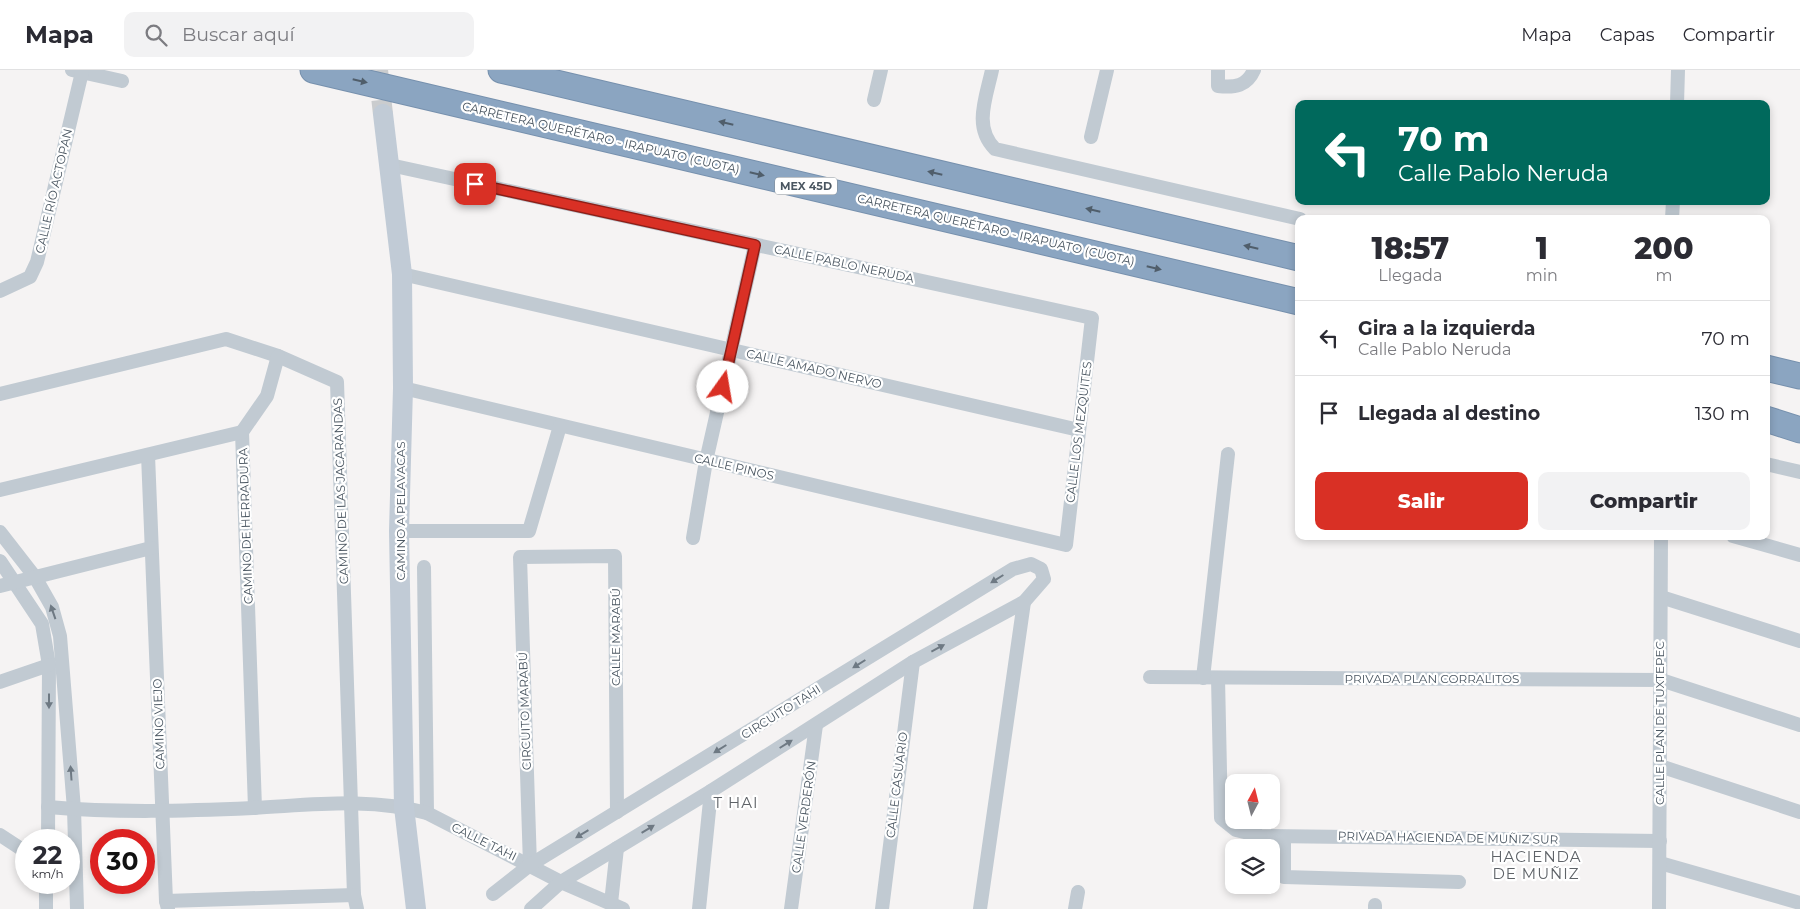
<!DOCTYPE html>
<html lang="es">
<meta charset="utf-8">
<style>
:root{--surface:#fff;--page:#f2f2f3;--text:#2b2b33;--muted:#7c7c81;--line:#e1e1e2;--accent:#d93025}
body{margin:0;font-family:Montserrat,sans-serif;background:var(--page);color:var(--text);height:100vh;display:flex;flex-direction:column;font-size:19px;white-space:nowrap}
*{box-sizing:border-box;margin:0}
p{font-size:16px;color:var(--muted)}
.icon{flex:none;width:28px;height:28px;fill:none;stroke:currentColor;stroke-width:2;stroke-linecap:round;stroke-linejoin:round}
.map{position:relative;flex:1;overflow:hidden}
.panel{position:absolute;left:1295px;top:145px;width:475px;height:325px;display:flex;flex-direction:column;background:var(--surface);border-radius:10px;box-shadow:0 2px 8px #0003}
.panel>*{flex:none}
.guide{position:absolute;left:1295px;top:30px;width:475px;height:105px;border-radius:10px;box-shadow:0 2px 8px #0003;background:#00695c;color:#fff;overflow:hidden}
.needle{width:32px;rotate:7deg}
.buttons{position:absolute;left:1225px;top:704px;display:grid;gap:10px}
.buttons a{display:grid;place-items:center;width:55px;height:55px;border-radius:10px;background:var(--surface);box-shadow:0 2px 8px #0003;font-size:25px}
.speed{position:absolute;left:15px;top:759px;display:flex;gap:10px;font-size:25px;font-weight:700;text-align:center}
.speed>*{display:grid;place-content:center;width:65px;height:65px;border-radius:50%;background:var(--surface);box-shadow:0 2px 8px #0003;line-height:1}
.speed small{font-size:12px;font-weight:400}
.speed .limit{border:8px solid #d22;background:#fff;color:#111}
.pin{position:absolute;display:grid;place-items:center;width:42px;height:42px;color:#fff;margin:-21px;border-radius:10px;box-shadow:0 2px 8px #0006}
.me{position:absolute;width:55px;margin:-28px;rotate:13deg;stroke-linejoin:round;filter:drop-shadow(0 0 4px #0008)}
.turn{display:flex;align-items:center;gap:18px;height:105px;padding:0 20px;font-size:22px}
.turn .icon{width:65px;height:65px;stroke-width:2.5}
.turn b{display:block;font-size:35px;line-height:42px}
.eta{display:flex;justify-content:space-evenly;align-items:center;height:85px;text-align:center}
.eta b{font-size:30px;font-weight:800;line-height:35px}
.cta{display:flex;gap:10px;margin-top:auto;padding:10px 20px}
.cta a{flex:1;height:58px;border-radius:10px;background:var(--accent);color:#fff;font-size:20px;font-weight:800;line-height:58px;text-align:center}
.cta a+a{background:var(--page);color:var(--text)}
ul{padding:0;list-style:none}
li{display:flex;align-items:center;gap:15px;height:75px;padding:0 20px;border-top:1px solid var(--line)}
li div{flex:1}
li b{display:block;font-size:19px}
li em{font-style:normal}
header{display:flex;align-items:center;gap:30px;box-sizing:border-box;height:70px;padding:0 25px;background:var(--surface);border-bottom:1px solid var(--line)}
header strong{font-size:24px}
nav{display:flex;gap:28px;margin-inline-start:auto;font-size:18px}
.search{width:350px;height:45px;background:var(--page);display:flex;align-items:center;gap:12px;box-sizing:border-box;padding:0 18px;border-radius:10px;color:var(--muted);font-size:19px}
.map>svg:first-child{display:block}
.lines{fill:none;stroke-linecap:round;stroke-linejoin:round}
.secondary-tunnel{stroke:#caccce;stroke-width:20;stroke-dasharray:20 10;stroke-linecap:butt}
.highway-casing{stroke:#7690ad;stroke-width:27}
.street{stroke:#c1cad2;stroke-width:14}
.secondary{stroke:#c1cbd6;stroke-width:20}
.highway{stroke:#8ba5c1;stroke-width:25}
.oneway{fill:#505e6b}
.oneway2{fill:#6e7983}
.route-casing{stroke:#8d1f18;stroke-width:12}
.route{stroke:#d93025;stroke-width:9}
.labels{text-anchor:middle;stroke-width:4.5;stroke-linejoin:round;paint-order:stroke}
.shield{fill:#fff;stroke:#808990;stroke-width:1}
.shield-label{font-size:11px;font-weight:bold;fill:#4a5661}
.street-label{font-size:12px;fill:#4a5661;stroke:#fff}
.quarter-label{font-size:15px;letter-spacing:1px;fill:#5f6368;stroke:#fff}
</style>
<header>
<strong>Mapa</strong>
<div class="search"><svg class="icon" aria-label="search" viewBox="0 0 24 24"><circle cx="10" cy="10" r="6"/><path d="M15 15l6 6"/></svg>Buscar aquí</div>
<nav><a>Mapa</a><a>Capas</a><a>Compartir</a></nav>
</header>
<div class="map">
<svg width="1800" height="839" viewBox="0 0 1800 839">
<rect width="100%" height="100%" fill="#f5f3f3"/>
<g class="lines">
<!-- secondary-tunnel -->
<polyline class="secondary-tunnel" points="378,0 383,44"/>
<defs>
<g id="highway">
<polyline points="313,0 1299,232"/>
<polyline points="501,0 1299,188"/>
<polyline points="1766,298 1800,306"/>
<polyline points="1766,349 1800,360"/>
</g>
</defs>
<!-- highway casing -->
<use href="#highway" class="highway-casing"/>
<!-- street -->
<g class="street">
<polyline points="72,0 122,11"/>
<path d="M992 0C986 28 973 57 995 79L1300 149"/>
<path d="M1218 0V16C1235 18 1247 16 1254 0"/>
<polyline points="874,30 881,0"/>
<polyline points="1677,34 1678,0"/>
<polyline points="1091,67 1107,0"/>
<polyline points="390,95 1092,248 1066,475 403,318"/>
<polyline points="1672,149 1673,131"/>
<polyline points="402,204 1079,360"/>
<polyline points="0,221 30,207 37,192 82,2"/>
<polyline points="0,324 226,269 278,286 337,312 354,825 357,839"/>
<polyline points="242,362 255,738"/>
<polyline points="242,362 267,326 278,286"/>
<polyline points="148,385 166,831 168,839"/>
<polyline points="1766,394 1800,402"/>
<polyline points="0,420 242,362"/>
<polyline points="399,461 529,461 560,356"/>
<polyline points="0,462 35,507 52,537 60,566 74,739 77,839"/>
<polyline points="1733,466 1800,485"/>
<polyline points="693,468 706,391 755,175"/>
<polyline points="0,491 42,554 49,595 48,770"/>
<polyline points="424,497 427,743"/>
<polyline points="0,516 151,478"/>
<polyline points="1661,527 1800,571"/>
<polyline points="1150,607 1661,610 1800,655"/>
<polyline points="1203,608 1228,384"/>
<polyline points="1218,608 1221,748 1236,760 1261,766 1660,771"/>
<polyline points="0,612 49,595"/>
<polyline points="1660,696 1800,742"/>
<path d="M48 737C117 743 185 741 253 738 312 735 370 727 427 743L561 812 623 839"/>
<polyline points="0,765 26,782"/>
<polyline points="1284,767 1284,807 1459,812"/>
<polyline points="1660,793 1800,833"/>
<polyline points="530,795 520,487 615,486 617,742"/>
<polyline points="493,824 530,795 1013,499 1031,494 1041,499 1044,509 1024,532 913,592 711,721 561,812 531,839"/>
<polyline points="166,831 354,825"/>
<polyline points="611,833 617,778"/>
<polyline points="46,839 46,812"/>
<polyline points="699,839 711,721"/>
<polyline points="791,839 816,655"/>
<polyline points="882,839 913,592"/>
<polyline points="980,839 1024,532"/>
<polyline points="1075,839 1078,822"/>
<polyline points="1375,839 1375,835"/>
<polyline points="1659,839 1661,466"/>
</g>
<!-- secondary -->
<polyline class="secondary" points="383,44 402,204 403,318 399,461 404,737 416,839"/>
<!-- highway -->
<use href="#highway" class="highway"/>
</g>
<!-- one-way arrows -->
<defs><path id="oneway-solid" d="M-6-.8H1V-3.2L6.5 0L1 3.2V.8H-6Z" transform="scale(1.25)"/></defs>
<g class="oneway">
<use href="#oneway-solid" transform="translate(360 11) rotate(13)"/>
<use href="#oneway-solid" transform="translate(726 53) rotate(-167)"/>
<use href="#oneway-solid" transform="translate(935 103) rotate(-167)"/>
<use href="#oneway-solid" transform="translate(757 104) rotate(13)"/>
<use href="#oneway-solid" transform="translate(1093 140) rotate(-167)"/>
<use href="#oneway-solid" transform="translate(1251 177) rotate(-167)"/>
<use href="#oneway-solid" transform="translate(1154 198) rotate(13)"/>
</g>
<g class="oneway2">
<use href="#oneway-solid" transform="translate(997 509) rotate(148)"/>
<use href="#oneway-solid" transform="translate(53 542) rotate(-109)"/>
<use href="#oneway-solid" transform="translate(938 578) rotate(-28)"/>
<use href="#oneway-solid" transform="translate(859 594) rotate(148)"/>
<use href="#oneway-solid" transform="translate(49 631) rotate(90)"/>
<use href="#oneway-solid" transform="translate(786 674) rotate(-32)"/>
<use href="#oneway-solid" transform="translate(720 679) rotate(148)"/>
<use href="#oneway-solid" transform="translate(71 703) rotate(-94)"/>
<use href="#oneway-solid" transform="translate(648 759) rotate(-31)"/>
<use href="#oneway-solid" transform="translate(582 764) rotate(149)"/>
</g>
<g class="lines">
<defs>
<polyline id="route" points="475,114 755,175 723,317"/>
</defs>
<!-- route casing -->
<use href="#route" class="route-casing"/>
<!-- route -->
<use href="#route" class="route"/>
</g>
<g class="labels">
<!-- shield labels -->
<rect class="shield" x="775" y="107.5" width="62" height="17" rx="4"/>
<g class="shield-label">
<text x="806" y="120">MEX 45D</text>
</g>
<!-- street labels -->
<g class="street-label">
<text transform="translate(601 68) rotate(13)" y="4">CARRETERA QUERÉTARO - IRAPUATO (CUOTA)</text>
<text transform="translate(54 121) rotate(-77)" y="4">CALLE RÍO ACTOPAN</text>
<text transform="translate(996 160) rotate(13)" y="4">CARRETERA QUERÉTARO - IRAPUATO (CUOTA)</text>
<text transform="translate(844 194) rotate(12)" y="4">CALLE PABLO NERUDA</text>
<text transform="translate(814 299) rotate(13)" y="4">CALLE AMADO NERVO</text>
<text transform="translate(1079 362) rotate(-83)" y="4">CALLE LOS MEZQUITES</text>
<text transform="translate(734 397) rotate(13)" y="4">CALLE PINOS</text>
<text transform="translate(341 421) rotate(-92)" y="4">CAMINO DE LAS JACARANDAS</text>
<text transform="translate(401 441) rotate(-90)" y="4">CAMINO A PELAVACAS</text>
<text transform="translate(246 456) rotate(-92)" y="4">CAMINO DE HERRADURA</text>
<text transform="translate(616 567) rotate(-90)" y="4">CALLE MARABÚ</text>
<text x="1432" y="613">PRIVADA PLAN CORRALITOS</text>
<text transform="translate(525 641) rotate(-92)" y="4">CIRCUITO MARABÚ</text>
<text transform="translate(781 642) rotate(-32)" y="4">CIRCUITO TAHI</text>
<text transform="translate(1660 653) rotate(-90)" y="4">CALLE PLAN DE TUXTEPEC</text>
<text transform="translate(159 654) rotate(-92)" y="4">CAMINO VIEJO</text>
<text transform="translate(897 715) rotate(-83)" y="4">CALLE CASUARIO</text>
<text transform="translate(804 747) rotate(-82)" y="4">CALLE VERDERÓN</text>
<text transform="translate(1448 768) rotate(1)" y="4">PRIVADA HACIENDA DE MUÑIZ SUR</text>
<text transform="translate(484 772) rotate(26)" y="4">CALLE TAHI</text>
</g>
<!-- quarter labels -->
<g class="quarter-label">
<text x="736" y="738">T HAI</text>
<text x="1536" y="792">HACIENDA<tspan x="1536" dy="17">DE MUÑIZ</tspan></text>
</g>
</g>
</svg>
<div class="buttons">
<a><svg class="needle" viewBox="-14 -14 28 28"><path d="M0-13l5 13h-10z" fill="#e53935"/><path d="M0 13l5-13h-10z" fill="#7c7c81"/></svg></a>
<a><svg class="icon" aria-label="layers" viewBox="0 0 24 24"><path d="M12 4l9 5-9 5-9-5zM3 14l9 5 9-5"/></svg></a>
</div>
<div class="speed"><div>22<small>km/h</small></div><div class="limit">30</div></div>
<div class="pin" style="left:475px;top:114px;background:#d93025"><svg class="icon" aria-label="arrive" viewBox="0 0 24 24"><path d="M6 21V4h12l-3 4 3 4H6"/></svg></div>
<svg class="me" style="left:723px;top:317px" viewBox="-20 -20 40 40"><circle r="19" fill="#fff"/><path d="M0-13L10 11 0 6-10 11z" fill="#d93025"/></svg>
<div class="guide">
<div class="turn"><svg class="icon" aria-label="left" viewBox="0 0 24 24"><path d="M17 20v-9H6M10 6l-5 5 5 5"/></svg><div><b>70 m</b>Calle Pablo Neruda</div></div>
</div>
<section class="panel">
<div class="eta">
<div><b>18:57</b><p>Llegada</p></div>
<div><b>1</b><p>min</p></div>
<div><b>200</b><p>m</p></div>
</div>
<ul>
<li><svg class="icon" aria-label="left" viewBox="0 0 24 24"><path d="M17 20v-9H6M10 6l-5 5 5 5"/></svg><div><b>Gira a la izquierda</b><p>Calle Pablo Neruda</p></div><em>70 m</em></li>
<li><svg class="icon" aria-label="arrive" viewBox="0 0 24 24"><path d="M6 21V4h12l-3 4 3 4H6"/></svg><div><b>Llegada al destino</b></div><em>130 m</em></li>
</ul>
<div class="cta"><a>Salir</a><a>Compartir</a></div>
</section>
</div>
